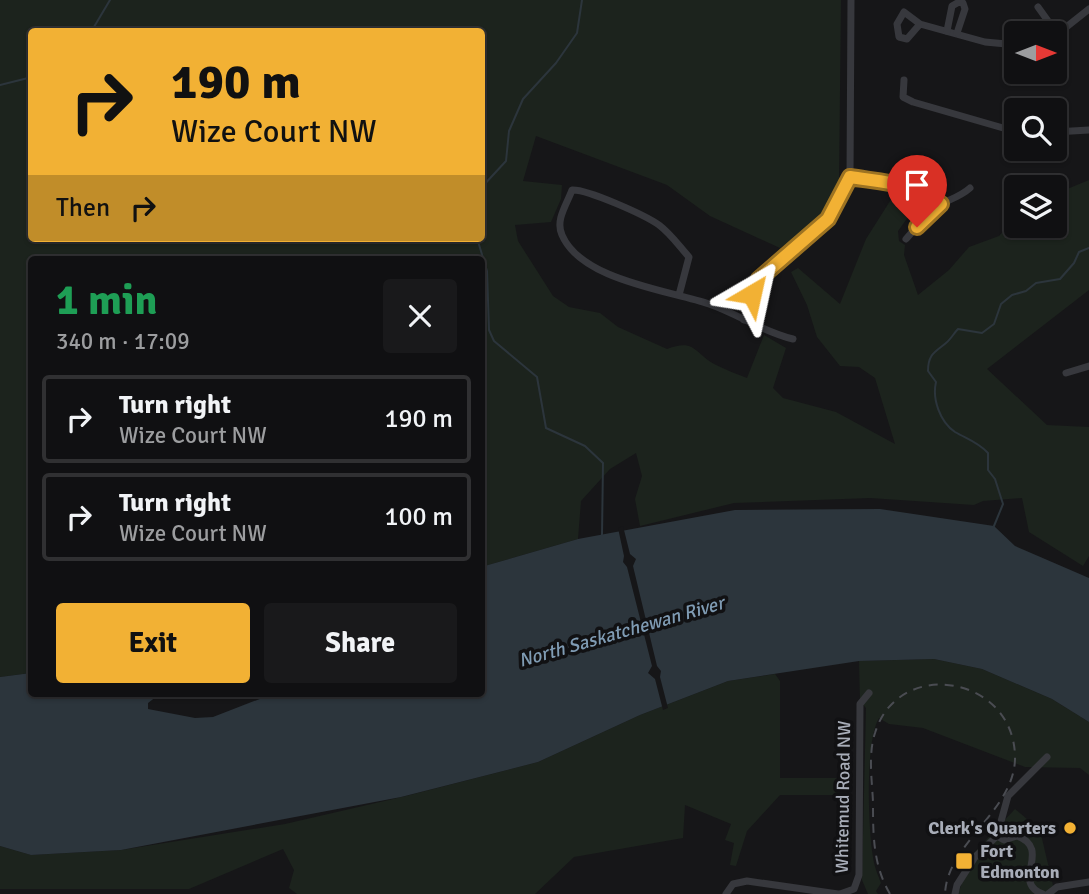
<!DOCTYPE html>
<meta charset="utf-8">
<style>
:root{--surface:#101012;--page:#19191b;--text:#f1f3f6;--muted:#9c9d9f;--line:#303032;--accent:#f2b134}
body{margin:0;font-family:Signika,sans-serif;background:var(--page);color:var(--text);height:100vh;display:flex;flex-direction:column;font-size:26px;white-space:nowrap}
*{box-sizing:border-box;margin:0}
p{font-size:23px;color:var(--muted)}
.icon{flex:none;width:38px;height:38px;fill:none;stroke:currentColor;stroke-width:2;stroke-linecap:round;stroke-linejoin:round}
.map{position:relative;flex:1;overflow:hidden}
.details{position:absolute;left:28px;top:256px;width:457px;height:441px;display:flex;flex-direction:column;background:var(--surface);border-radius:7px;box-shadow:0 2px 5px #0004,0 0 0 2px var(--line)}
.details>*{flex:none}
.banner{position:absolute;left:28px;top:28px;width:457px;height:214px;border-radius:7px;box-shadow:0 2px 5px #0004,0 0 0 2px var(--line);background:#f2b134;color:#111;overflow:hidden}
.needle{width:46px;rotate:90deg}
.tools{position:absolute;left:1004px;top:21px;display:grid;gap:14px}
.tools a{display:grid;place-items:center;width:63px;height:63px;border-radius:7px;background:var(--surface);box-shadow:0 2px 5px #0004,0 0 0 2px var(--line);font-size:35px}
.pin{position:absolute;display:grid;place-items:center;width:60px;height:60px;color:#fff;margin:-72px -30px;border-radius:50% 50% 50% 0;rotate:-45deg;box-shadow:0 0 7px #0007}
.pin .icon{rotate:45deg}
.me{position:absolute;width:77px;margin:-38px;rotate:36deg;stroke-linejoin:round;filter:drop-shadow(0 0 5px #0008)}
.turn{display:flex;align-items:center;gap:24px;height:147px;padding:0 28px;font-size:32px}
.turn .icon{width:91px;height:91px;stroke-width:2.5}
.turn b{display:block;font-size:49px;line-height:60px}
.then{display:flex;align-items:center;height:66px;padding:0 28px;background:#0003;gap:14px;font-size:26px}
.round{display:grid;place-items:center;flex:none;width:74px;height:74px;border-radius:7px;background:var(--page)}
.overview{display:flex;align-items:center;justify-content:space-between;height:119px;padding:0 28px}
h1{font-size:42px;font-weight:700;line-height:52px;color:#1e9e55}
.primary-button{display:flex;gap:14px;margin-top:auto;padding:14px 28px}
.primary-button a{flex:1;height:80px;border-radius:7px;background:var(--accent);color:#111;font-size:28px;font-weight:700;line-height:80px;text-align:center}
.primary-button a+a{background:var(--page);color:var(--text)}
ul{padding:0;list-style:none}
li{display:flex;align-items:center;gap:21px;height:88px;margin:0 14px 10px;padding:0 14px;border:4px solid var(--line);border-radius:7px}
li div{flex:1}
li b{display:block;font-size:26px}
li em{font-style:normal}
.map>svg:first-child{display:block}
.green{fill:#1c231d;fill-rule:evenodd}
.water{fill:#2c353c}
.pier{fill:#161618}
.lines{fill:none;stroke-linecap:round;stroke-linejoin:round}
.stream{stroke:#2c353c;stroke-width:2}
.minor{stroke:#37383d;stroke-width:7}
.rail{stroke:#4a4c52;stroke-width:2;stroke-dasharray:9 7;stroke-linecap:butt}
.route-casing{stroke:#9d7322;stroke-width:18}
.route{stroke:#f2b134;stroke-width:12}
.poi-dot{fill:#f2b134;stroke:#111113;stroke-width:2.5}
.labels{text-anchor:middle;stroke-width:7;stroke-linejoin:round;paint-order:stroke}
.street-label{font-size:18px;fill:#a8adb8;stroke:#111113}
.poi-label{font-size:18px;font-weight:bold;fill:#a8adb8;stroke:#111113;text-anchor:end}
.water-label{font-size:19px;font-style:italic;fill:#7f9bb3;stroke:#111113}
</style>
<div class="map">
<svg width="1089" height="894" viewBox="0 0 1089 894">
<rect width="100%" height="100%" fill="#161618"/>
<!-- green -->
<g class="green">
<path d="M0 0H841L839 181 835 194 818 221 780 248 710 216 667 185 536 136 523 181 562 185 561 199 551 222 515 225 518 241 553 296 569 307 600 313 618 327 667 349C695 338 694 353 716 365 726 370 737 374 747 378L764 335 786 348 773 388 783 398 836 412 895 444 875 378 859 367 840 366 817 337 807 305 791 272 798 268 840 304 866 239 897 190 922 198 898 231 899 241 905 245 904 255 918 295 949 270 969 247 999 236 1017 216V226H1055V194L1089 180V290L987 369 1047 425 1089 427V556L1083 566 1029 532 1022 498 983 501 974 505 870 498 734 503 640 526 635 499 642 476 636 453 610 469 581 501 578 539 481 567V259H32L31 673 0 677ZM32 32H481V238H32Z"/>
<path d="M934 659 982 669 1052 699 1089 722V775L1080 768 1025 767 923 728 889 724 879 718C865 741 868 828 873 857 874 866 878 875 881 883L876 891 878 894H868L862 880 866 708 860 701 859 661Z"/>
<polygon points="775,674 780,681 780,778 850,778 850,795 780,795 747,831 736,866 730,865 734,843 725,840 731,824 685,805 683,838 574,857 535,894 297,894 289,888 294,870 283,849 189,889 0,889 0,846 31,855 121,850 285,824 406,796 538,762 640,715 728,681"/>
<polygon points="1015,809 1040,830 1055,894 958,894 972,855"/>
</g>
<!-- water -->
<polygon class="water" points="880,509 994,526 1015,546 1089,578 1089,722 1052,699 982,669 934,659 859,661 728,681 640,715 538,762 401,797 121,850 31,855 0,846 0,677 31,673 32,693 161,693 148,703 148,709 195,718 213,717 275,693 481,693 481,567 578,539 735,510"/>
<!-- pier -->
<polygon class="pier" points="623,526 630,554 636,559 633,566 657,666 661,671 660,677 668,708 663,710 655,679 648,673 652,666 627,567 623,562 624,556 618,528"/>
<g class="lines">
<!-- stream -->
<g class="stream">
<polyline points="91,32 110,0"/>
<polyline points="0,85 32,77"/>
<polyline points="481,188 506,161 509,131 523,99 556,63 577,33 582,0"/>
<polyline points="477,238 487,271 489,330 494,341 537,377 546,428 585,446 603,463 602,535"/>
<path d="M994 526 1003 504 995 479 988 470V453C978 442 967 439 955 432 940 422 932 399 936 382L928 371C928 354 935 352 946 343 951 339 954 333 958 329L982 333 994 324 1001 304 1012 295 1026 291 1036 283 1060 279 1074 263 1079 252 1089 248"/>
</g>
<!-- minor -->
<g class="minor">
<polyline points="1038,7 1058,35"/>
<polyline points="920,24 907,39 899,37 897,24 904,12 920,24 985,42 1017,45"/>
<polyline points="947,31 952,6 959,2 963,3 965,9 957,33"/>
<polyline points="1055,36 1089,9"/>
<polyline points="904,80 903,97 913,102 1017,132"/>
<polyline points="1055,132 1089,130"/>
<path d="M850 177C880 182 918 183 941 204"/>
<path d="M906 239C916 228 926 214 939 205 950 199 960 197 970 188"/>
<path d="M679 295 689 257C679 246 671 234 659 225 645 215 587 189 572 190 567 204 555 220 562 235 581 280 667 290 709 304 738 314 763 332 793 339"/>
<polyline points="744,320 759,279 828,219 850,177 851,0"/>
<polyline points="1066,373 1089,366"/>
<path d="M997 836 1004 840 1017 836C1053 849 1010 883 1043 894"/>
<polyline points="726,894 733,884 747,881 838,894"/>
<polyline points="840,894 854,889 859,875 860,704 869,693"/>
<polyline points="955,894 957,885 975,857 997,836 1008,796 1047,757"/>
<polyline points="1048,894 1057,887 1089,882"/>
</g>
<!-- rail -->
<path class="rail" d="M890 894C873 865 873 835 873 802 872 780 868 754 875 733 898 657 1012 675 1015 755 1017 810 947 842 945 894"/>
</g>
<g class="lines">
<defs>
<path id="route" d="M752 294 759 279 828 219 850 177C880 182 918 183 941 204L917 227"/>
</defs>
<!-- route casing -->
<use href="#route" class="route-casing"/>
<!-- route -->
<use href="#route" class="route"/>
</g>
<!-- markers -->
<g class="poi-dot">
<circle cx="1070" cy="828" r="7"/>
<rect x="955" y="852" width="18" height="18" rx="3.5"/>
</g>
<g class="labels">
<!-- street labels -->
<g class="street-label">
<text transform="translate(843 797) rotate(-89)" y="6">Whitemud Road NW</text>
</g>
<!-- poi labels -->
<g class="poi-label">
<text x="1056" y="834">Clerk's Quarters</text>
<text x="980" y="857" text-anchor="start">Fort<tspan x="980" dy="21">Edmonton</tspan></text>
</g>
<!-- water labels -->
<g class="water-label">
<text transform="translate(621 631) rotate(-16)" y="7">North Saskatchewan River</text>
</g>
</g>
</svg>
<div class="tools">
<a><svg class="needle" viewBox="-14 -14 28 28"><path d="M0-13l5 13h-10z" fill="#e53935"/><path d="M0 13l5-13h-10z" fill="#9c9d9f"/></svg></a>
<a><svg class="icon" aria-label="search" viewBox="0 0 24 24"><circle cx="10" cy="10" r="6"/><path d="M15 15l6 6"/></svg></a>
<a><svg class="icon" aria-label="layers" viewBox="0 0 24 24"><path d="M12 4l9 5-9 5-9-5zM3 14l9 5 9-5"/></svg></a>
</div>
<div class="pin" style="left:917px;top:227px;background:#d93025"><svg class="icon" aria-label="arrive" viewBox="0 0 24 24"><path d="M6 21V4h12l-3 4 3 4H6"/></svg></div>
<svg class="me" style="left:752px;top:294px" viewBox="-20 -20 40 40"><path d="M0-17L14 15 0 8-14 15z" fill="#f2b134" stroke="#fff" stroke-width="4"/></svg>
<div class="banner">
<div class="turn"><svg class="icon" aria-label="right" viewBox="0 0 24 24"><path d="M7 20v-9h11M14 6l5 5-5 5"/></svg><div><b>190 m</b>Wize Court NW</div></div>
<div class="then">Then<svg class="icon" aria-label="right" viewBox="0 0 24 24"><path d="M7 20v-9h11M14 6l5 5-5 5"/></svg></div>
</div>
<section class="details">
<div class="overview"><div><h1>1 min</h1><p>340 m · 17:09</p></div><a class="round"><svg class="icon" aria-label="close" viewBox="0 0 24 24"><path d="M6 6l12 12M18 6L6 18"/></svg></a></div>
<ul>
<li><svg class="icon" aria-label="right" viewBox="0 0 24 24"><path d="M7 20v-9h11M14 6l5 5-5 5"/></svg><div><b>Turn right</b><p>Wize Court NW</p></div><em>190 m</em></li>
<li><svg class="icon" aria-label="right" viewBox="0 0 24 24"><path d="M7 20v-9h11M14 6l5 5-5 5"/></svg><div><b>Turn right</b><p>Wize Court NW</p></div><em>100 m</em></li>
</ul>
<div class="primary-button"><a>Exit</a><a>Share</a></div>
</section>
</div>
